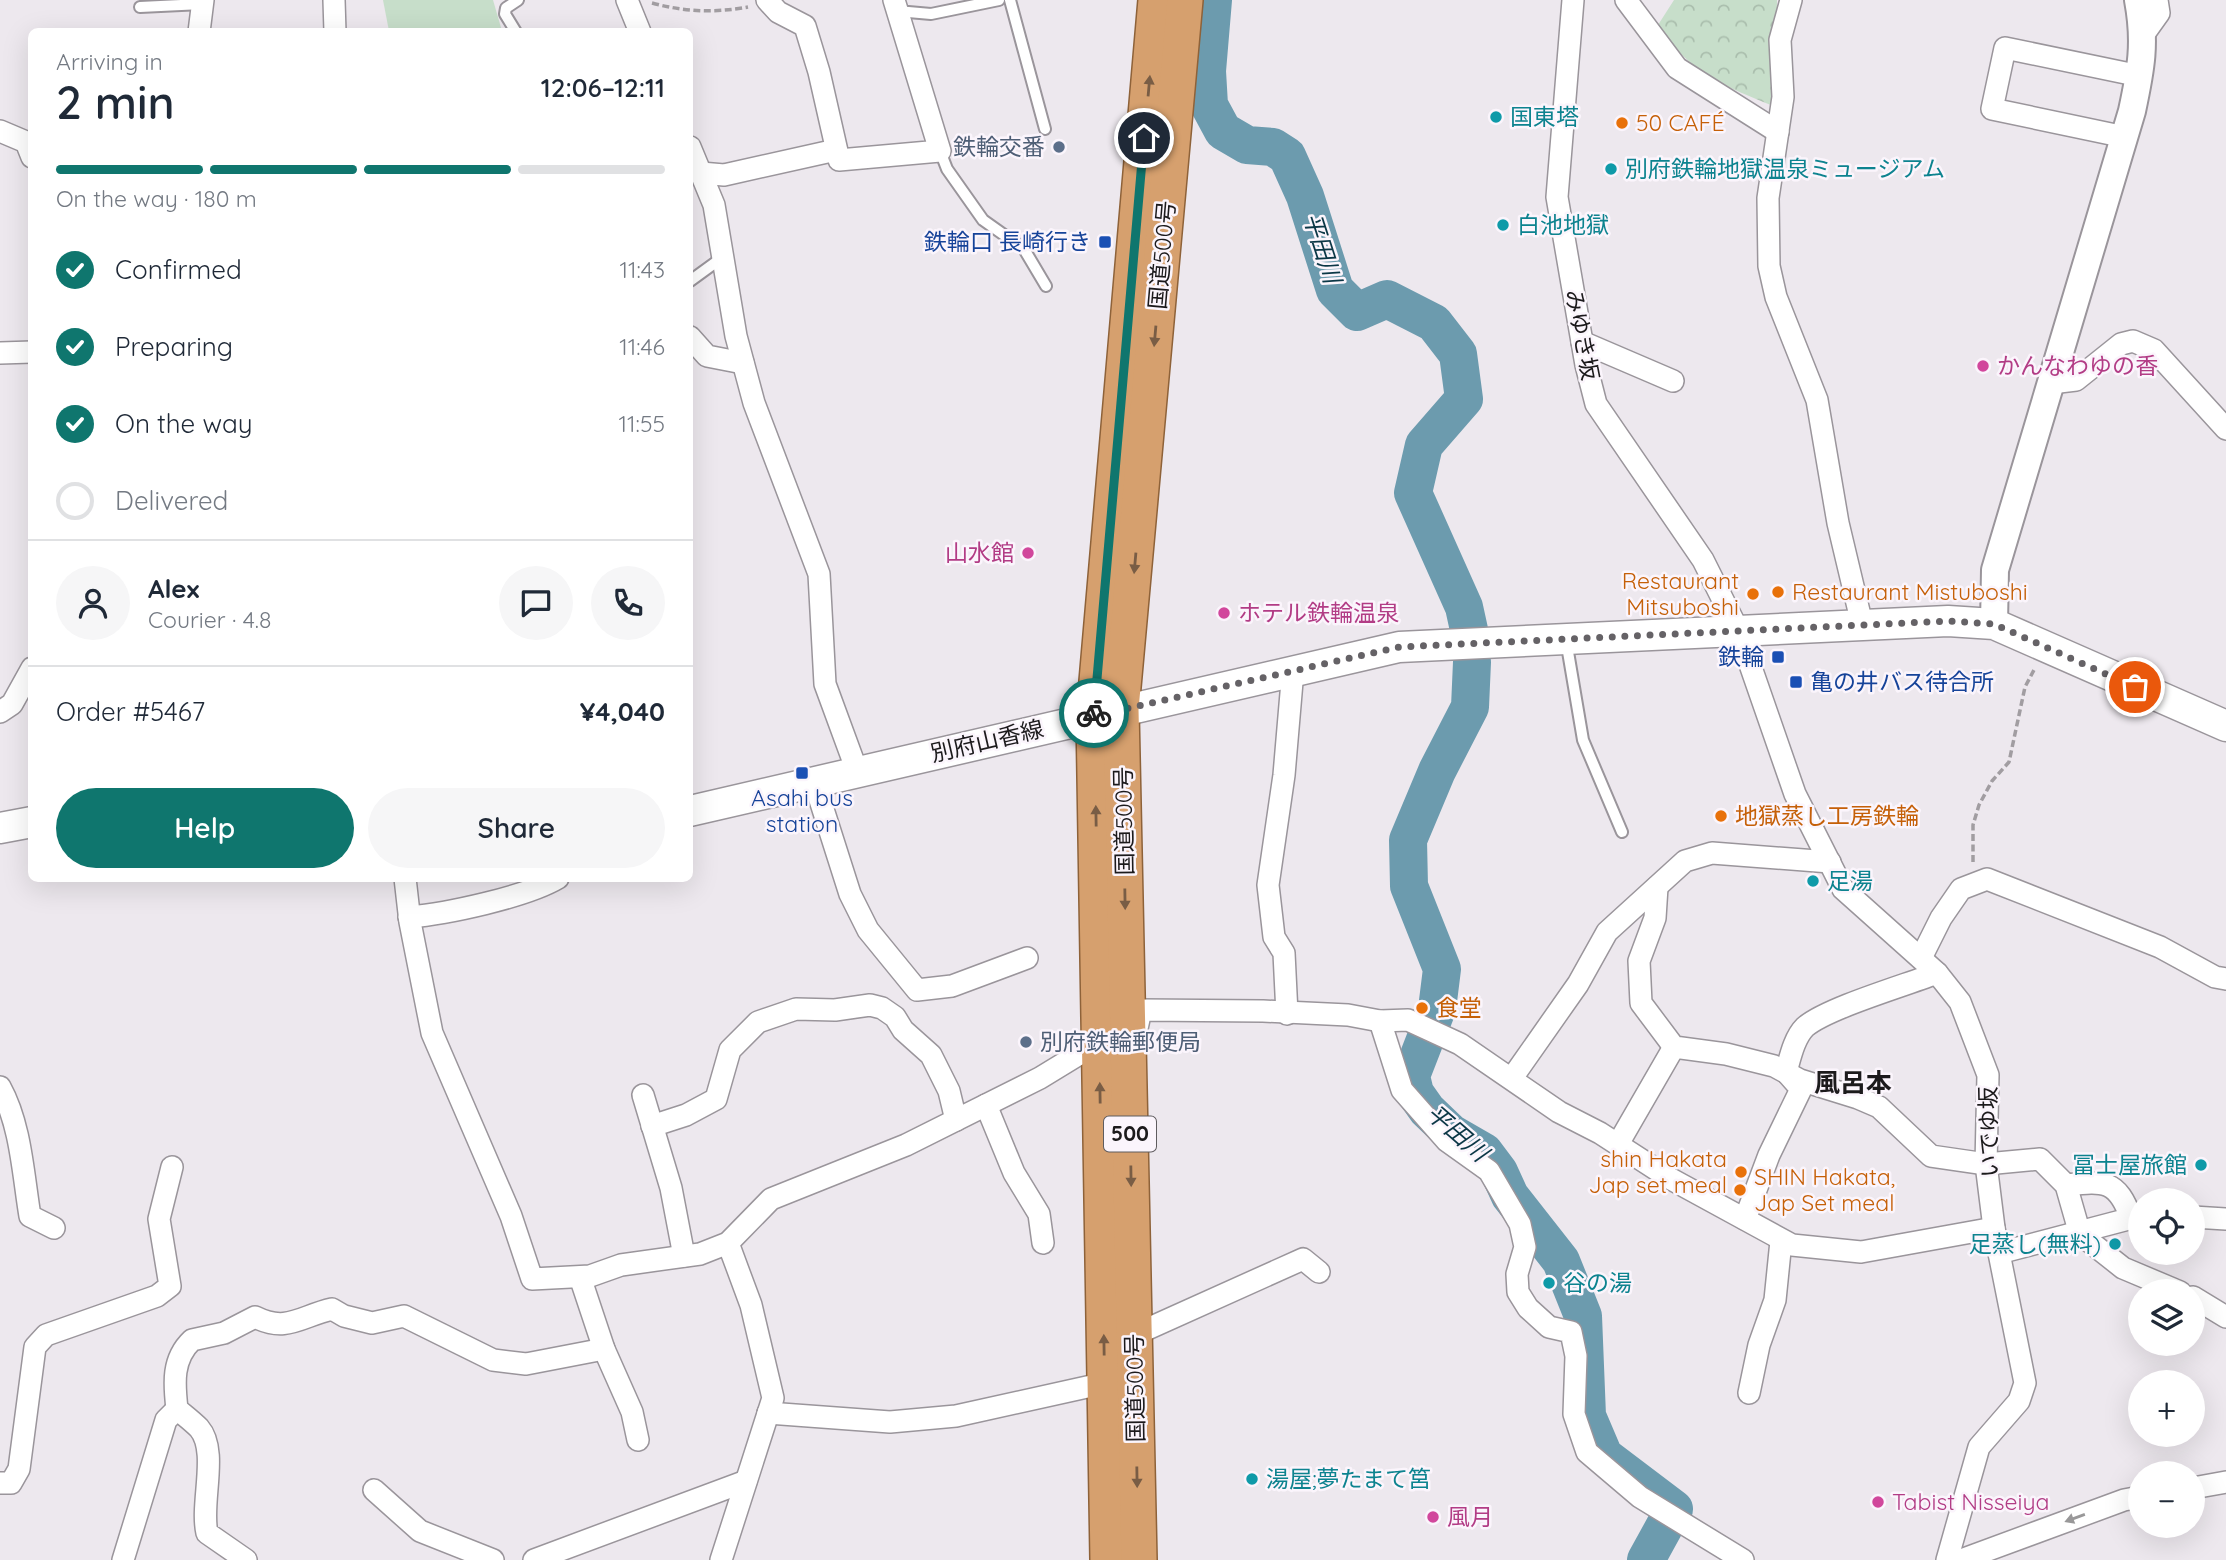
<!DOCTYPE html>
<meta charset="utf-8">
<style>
body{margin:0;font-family:Quicksand,"Noto Sans JP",sans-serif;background:#f6f6f7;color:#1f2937;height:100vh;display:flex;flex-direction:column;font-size:26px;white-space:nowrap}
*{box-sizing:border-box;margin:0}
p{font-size:23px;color:#747a83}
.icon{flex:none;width:38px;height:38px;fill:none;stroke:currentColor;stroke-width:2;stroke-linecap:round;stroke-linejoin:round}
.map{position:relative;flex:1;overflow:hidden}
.drawer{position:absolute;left:28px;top:28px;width:665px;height:854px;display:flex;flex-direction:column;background:#fff;border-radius:10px;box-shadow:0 7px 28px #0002}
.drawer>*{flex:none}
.controls{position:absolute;left:2128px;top:1188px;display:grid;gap:14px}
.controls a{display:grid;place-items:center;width:77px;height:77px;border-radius:50%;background:#fff;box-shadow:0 7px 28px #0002;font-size:35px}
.pin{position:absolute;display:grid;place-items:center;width:60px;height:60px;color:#fff;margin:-30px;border:4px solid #fff;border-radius:50%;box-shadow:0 2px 7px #0007}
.courier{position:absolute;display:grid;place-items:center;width:70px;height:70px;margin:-35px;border:5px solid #0f766e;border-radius:50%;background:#fff;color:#222;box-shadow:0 2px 9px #0007}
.overview em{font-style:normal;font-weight:600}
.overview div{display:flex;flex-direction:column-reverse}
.overview{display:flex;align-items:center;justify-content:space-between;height:119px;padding:0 28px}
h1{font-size:46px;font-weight:600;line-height:52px}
.bar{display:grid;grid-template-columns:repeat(4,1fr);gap:10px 7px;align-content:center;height:84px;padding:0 28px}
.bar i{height:9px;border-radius:5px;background:#e0e1e3}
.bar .active{background:#0f766e}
.bar p{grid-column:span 4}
.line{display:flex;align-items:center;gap:18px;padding:0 28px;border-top:2px solid #e0e1e3}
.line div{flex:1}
.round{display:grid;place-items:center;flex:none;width:74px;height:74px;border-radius:37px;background:#f6f6f7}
ol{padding:0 28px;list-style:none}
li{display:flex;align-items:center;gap:21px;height:77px}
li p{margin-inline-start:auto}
li .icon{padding:7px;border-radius:50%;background:#0f766e;color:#fff;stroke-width:4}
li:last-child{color:#747a83}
li i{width:38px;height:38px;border:4px solid #e0e1e3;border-radius:50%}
.cta{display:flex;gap:14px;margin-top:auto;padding:14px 28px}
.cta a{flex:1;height:80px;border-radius:42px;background:#0f766e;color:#fff;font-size:28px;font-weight:600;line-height:80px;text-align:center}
.cta a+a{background:#f6f6f7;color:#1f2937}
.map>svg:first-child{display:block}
</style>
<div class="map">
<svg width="2226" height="1560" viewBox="0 0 2226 1560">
<defs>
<pattern id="forest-crowns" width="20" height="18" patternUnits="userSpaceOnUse" patternTransform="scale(1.75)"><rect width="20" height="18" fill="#c7deca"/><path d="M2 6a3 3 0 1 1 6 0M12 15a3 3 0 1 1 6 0" fill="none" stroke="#aabead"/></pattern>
</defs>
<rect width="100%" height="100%" fill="#ede8ee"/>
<polygon fill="#c7deca" points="383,0 493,0 502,31 389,31"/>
<path fill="url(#forest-crowns)" d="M 1674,0 L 1777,0 L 1776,107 C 1724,86 1690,74 1658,25 Z"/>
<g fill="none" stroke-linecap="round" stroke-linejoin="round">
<g stroke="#6c9bae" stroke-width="38">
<polyline points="1213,0 1207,71 1209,105 1223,131 1247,145 1273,147 1287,156 1305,196 1335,290 1357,312 1387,299 1434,323 1458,354 1464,399 1424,445 1413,493 1464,607 1471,639"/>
<polyline points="1472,662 1470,707 1437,771 1408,840 1409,886 1442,969 1437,1009 1411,1076 1415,1093 1427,1110 1451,1133 1484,1152 1499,1172 1510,1196 1561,1261 1583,1316 1587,1416 1604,1456 1674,1509 1646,1560"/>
</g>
<g stroke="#9a959b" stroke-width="14">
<g id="service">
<polyline points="1010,0 1045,129"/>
<polyline points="140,7 202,4"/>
<polyline points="897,11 931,14 999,0"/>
<polyline points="516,32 505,14 506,8 518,0"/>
<polyline points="940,151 947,169 983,220 1024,249 1046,286"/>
<polyline points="690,281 723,257"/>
<polyline points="1566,640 1583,740 1622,832"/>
</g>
</g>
<g stroke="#9a959b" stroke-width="24">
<g id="minor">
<polyline points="334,0 335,32"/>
<polyline points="627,0 640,32"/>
<polyline points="767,0 778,12 805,26 819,72 839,160 940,151 894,0"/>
<polyline points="1573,0 1557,197 1586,365 1596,404 1703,560 1738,630 1795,794 1843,889 1937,973 1960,1002 1988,1075 1986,1164 1994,1228 2025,1383 2019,1401 1979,1447 1947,1560"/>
<polyline points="1626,0 1677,68 1778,132"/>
<polyline points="1791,0 1780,40 1783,97 1768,198 1769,266 1776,297 1817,400 1838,523 1862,624"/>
<polyline points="199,32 203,0"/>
<polyline points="2144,34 2159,13 2157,0"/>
<polyline points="0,131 26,142 32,157"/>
<polyline points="2125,137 1992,109 2005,48 2140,76"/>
<polyline points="690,147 714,205 736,336 754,403 819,574 825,684 857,771"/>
<polyline points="701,173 724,175 836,150"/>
<polyline points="690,337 707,356 743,363"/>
<polyline points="1582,342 1673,381"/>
<polyline points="0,353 32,352"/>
<polyline points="2051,383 2076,380 2121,344 2133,341 2154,350 2226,429"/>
<polyline points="0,712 12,704 32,668"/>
<polyline points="814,781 850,894 868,930 917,990 952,986 1027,958"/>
<polyline points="405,878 410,922 432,1033 511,1216 532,1279 590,1276 621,1265 700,1254 728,1243 771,1199 906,1145 1040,1078 1099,1042 1105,1042"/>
<polyline points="1657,887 1655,918 1639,961 1641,1003 1674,1047 1726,1054 1774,1066 1800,1080 1858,1098 1879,1107 1931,1156 1986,1164 2040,1159 2066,1185 2080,1234 2123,1268 2180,1292"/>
<path d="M 409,917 C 446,914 526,897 558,878"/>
<polyline points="1921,958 1941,918 1961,889 1987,879 2160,947 2215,977 2226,979"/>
<polyline points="1287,1014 1284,953 1274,937 1268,885 1284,775 1293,670"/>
<polyline points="1380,1021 1402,1090 1447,1141 1489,1171 1520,1224 1525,1247 1517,1274 1518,1292 1528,1308 1549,1327 1571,1332 1576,1356 1574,1414 1587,1452 1640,1497 1743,1560"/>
<polyline points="1136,1033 1141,1010 1263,1011 1348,1015 1380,1021 1408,1020 1460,1044 1559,1112 1600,1133 1671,1179 1792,1245 1861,1252 1994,1228"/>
<polyline points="1512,1078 1578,984 1607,932 1685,861 1712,853 1830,862"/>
<path d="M 0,1087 C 21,1125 23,1174 30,1216 L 54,1228"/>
<polyline points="643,1095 671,1188 684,1256"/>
<polyline points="986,1105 1014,1173 1039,1214 1043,1243"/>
<polyline points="652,1126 686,1115 716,1099 730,1050 758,1022 796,1009 835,1010 870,1005 882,1008 895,1017 903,1030 931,1055 949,1091 956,1120"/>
<polyline points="1618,1144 1674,1047"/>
<path d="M 2066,1185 C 2104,1181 2117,1179 2131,1218"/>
<polyline points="2193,1217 2226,1219"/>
<path d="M 1745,1219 L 1769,1155 L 1801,1089 L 1786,1072 C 1790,1058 1794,1038 1805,1027 C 1827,1008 1906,985 1937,973"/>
<polyline points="1999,1253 2140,1216"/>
<polyline points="580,1277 604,1349 632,1412 638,1440"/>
<polyline points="2193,1297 2226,1317"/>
<polyline points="1134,1335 1303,1259 1319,1272"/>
<polyline points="1749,1393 1759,1345 1775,1300 1781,1241"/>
<polyline points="768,1413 890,1422 956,1416 1105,1383"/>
<polyline points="0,1483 11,1483 19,1469 35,1347 46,1335 157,1296 170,1286 159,1219 172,1167"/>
<polyline points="2193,1488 2226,1482"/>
<polyline points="374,1490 420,1531 493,1560"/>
<polyline points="123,1560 166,1420 177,1409"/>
<path d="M 246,1560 L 207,1533 C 200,1503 219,1451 199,1428 C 192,1421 184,1415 177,1409 C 174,1383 172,1359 192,1340 L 224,1333 L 255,1317 C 287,1333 301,1316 332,1309 L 344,1316 L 372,1323 L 404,1316 L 493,1360 L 526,1364 L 604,1349"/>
<polyline points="534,1560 746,1481"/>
<polyline points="721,1560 773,1398 751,1305 728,1243"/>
<polyline points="1961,1560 2124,1500 2140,1497"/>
</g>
</g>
<g stroke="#9a959b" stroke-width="30">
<path id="tertiary" d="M 1994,624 L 1995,570 L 2132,111 C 2141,69 2146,43 2138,0"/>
</g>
<g stroke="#9a959b" stroke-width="33">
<g id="secondary">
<polyline points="690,811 1399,647 1948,621 1994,624 2226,726"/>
<polyline points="0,828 32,822"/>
</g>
</g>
<g stroke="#8e6239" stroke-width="38">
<g id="trunk">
<polyline points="1108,1560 1094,716 1156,0"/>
<polyline points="1139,1560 1121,709 1185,0"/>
</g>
</g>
<g stroke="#a19da1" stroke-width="3.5" stroke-dasharray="7 3.5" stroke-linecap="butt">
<path d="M 652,3 C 685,12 715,13 748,7"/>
<polyline points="1973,862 1973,825 1979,805 1992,781 2009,762 2025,687 2035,668"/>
</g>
<use href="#service" stroke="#fff" stroke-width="10"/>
<use href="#minor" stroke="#fff" stroke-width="21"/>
<use href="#tertiary" stroke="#fff" stroke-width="26"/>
<use href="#secondary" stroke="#fff" stroke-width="30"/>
<use href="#trunk" stroke="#d6a06e" stroke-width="35"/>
</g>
<defs><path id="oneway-solid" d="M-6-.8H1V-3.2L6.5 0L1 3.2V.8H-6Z" transform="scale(1.75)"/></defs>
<g fill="#795d45">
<use href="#oneway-solid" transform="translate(1149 86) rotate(-85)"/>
<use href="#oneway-solid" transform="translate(1155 336) rotate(95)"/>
<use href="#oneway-solid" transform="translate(1135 563) rotate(95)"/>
<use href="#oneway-solid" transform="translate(1096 816) rotate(-91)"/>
<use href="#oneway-solid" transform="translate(1125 899) rotate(89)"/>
<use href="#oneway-solid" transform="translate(1100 1093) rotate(-91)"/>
<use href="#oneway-solid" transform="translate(1131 1176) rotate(89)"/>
<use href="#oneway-solid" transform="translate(1104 1345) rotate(-91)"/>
<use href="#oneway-solid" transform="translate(1137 1477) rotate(89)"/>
</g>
<use fill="#999899" href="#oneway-solid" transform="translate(2075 1518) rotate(160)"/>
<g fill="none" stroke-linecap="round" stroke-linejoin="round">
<polyline stroke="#656266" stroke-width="7" stroke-dasharray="0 12.6" points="1094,713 1094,716 1399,647 1948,621 1994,624 2135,687"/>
<polyline stroke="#0f766e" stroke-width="9" points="1094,713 1144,138"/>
</g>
<g fill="#0f9aa8" stroke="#fbf5fc" stroke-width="2.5">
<circle cx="1496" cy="117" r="7"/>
<circle cx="1611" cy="169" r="7"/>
<circle cx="1503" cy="225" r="7"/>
<circle cx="1813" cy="881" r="7"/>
<circle cx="2201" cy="1165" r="7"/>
<circle cx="2115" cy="1244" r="7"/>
<circle cx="1549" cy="1283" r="7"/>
<circle cx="1252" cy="1479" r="7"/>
</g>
<g fill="#e8710a" stroke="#fbf5fc" stroke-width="2.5">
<circle cx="1622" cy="123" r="7"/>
<circle cx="1778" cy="592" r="7"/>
<circle cx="1753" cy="594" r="7"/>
<circle cx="1721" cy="816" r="7"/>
<circle cx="1422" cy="1008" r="7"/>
<circle cx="1741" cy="1172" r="7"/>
<circle cx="1740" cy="1190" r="7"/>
</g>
<g fill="#5c6f8a" stroke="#fbf5fc" stroke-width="2.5">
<circle cx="1059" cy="147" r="7"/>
<circle cx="1026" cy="1042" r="7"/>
</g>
<g fill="#1a4fb4" stroke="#fbf5fc" stroke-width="2.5">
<rect x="1098" y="235" width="14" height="14" rx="3.5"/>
<rect x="1771" y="650" width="14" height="14" rx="3.5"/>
<rect x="1789" y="675" width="14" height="14" rx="3.5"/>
<rect x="795" y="766" width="14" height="14" rx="3.5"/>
</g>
<g fill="#d1479c" stroke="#fbf5fc" stroke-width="2.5">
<circle cx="1983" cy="366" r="7"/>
<circle cx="1028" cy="553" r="7"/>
<circle cx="1224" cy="613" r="7"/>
<circle cx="1878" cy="1502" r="7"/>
<circle cx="1433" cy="1517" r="7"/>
</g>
<g text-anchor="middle" stroke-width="5" stroke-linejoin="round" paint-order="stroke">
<rect fill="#fbf5fc" stroke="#5f5c5f" stroke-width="2" x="1104" y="1116.5" width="52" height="35" rx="5"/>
<g font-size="21" font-weight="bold" fill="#1c1a1c">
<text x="1130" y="1141">500</text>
</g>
<g font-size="23" fill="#0d838f" stroke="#fbf5fc" text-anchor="start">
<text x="1510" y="125">国東塔</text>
<text x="1625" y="177">別府鉄輪地獄温泉ミュージアム</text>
<text x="1517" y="233">白池地獄</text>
<text x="1827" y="889">足湯</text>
<text x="2187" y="1173" text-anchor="end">冨士屋旅館</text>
<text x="2101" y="1252" text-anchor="end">足蒸し(無料)</text>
<text x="1563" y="1291">谷の湯</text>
<text x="1266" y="1487">湯屋;夢たまて筥</text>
</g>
<g font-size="23" fill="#c56008" stroke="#fbf5fc" text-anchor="start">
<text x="1636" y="131">50 CAFÉ</text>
<text x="1739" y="589" text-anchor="end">Restaurant<tspan x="1739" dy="26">Mitsuboshi</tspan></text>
<text x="1792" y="600">Restaurant Mistuboshi</text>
<text x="1735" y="824">地獄蒸し工房鉄輪</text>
<text x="1436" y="1016">食堂</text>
<text x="1727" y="1167" text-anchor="end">shin Hakata<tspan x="1727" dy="26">Jap set meal</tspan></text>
<text x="1754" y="1185">SHIN Hakata,<tspan x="1754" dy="26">Jap Set meal</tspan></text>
</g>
<g font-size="23" fill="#4e5e75" stroke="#fbf5fc" text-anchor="end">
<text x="1045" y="155">鉄輪交番</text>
<text x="1040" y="1050" text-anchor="start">別府鉄輪郵便局</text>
</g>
<g font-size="23" fill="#164399" stroke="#fbf5fc" text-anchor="end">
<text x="1091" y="250">鉄輪口 長崎行き</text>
<text x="1764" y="665">鉄輪</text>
<text x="1810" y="690" text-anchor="start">亀の井バス待合所</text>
<text x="802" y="806" text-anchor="middle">Asahi bus<tspan x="802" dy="26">station</tspan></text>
</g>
<g font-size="23" fill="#1c1a1c" stroke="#fbf5fc">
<text transform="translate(1162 255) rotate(-85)" y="8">国道500号</text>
<text transform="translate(1582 335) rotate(79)" y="8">みゆき坂</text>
<text transform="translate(987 741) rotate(-13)" y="8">別府山香線</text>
<text transform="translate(1124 821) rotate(-91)" y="8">国道500号</text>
<text transform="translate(1989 1132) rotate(-91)" y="8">いでゆ坂</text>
<text transform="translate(1135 1388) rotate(-91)" y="8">国道500号</text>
</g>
<g font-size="23" fill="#b23c85" stroke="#fbf5fc" text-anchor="start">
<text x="1997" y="374">かんなわゆの香</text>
<text x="1014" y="561" text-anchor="end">山水館</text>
<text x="1238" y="621">ホテル鉄輪温泉</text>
<text x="1892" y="1510">Tabist Nisseiya</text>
<text x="1447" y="1525">風月</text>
</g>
<g font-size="24" font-style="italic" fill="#0b3746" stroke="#fbf5fc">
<text transform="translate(1322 248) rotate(72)" y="8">平田川</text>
<text transform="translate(1457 1133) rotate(41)" y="8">平田川</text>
</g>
<g font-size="26" font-weight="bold" fill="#1c1a1c" stroke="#fbf5fc">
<text x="1853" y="1092">風呂本</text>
</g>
</g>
</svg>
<div class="controls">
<a><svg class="icon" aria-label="locate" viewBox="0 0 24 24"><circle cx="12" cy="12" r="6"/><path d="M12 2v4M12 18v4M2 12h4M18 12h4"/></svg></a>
<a><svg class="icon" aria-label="layers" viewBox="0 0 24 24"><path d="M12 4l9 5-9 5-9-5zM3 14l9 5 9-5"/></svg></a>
<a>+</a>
<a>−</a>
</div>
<div class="pin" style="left:2135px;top:687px;background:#ea580c"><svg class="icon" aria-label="bag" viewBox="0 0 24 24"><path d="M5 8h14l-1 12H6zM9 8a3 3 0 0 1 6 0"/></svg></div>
<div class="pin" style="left:1144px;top:138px;background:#1f2937"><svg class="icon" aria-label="home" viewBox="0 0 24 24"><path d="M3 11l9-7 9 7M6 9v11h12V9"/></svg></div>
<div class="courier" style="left:1094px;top:713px"><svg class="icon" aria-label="bike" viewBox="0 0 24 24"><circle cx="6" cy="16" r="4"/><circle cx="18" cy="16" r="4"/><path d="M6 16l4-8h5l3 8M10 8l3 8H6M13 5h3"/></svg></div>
<section class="drawer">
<div class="overview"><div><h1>2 min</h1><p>Arriving in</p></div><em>12:06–12:11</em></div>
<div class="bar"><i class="active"></i><i class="active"></i><i class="active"></i><i></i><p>On the way · 180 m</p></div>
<ol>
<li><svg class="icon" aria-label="check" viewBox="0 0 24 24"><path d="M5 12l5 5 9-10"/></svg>Confirmed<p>11:43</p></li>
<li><svg class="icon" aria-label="check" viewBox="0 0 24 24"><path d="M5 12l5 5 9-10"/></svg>Preparing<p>11:46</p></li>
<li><svg class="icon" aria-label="check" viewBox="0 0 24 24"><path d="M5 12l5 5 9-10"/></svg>On the way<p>11:55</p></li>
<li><i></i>Delivered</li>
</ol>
<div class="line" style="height:126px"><a class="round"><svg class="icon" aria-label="person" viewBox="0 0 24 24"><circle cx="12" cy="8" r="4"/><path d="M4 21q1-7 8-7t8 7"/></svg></a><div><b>Alex</b><p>Courier · 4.8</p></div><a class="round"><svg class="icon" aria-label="chat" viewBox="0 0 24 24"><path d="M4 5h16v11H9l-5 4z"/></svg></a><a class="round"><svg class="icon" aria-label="phone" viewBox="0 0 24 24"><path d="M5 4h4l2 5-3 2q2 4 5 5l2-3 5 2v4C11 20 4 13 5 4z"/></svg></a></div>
<div class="line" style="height:91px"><div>Order #5467</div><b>¥4,040</b></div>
<div class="cta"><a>Help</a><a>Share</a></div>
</section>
</div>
